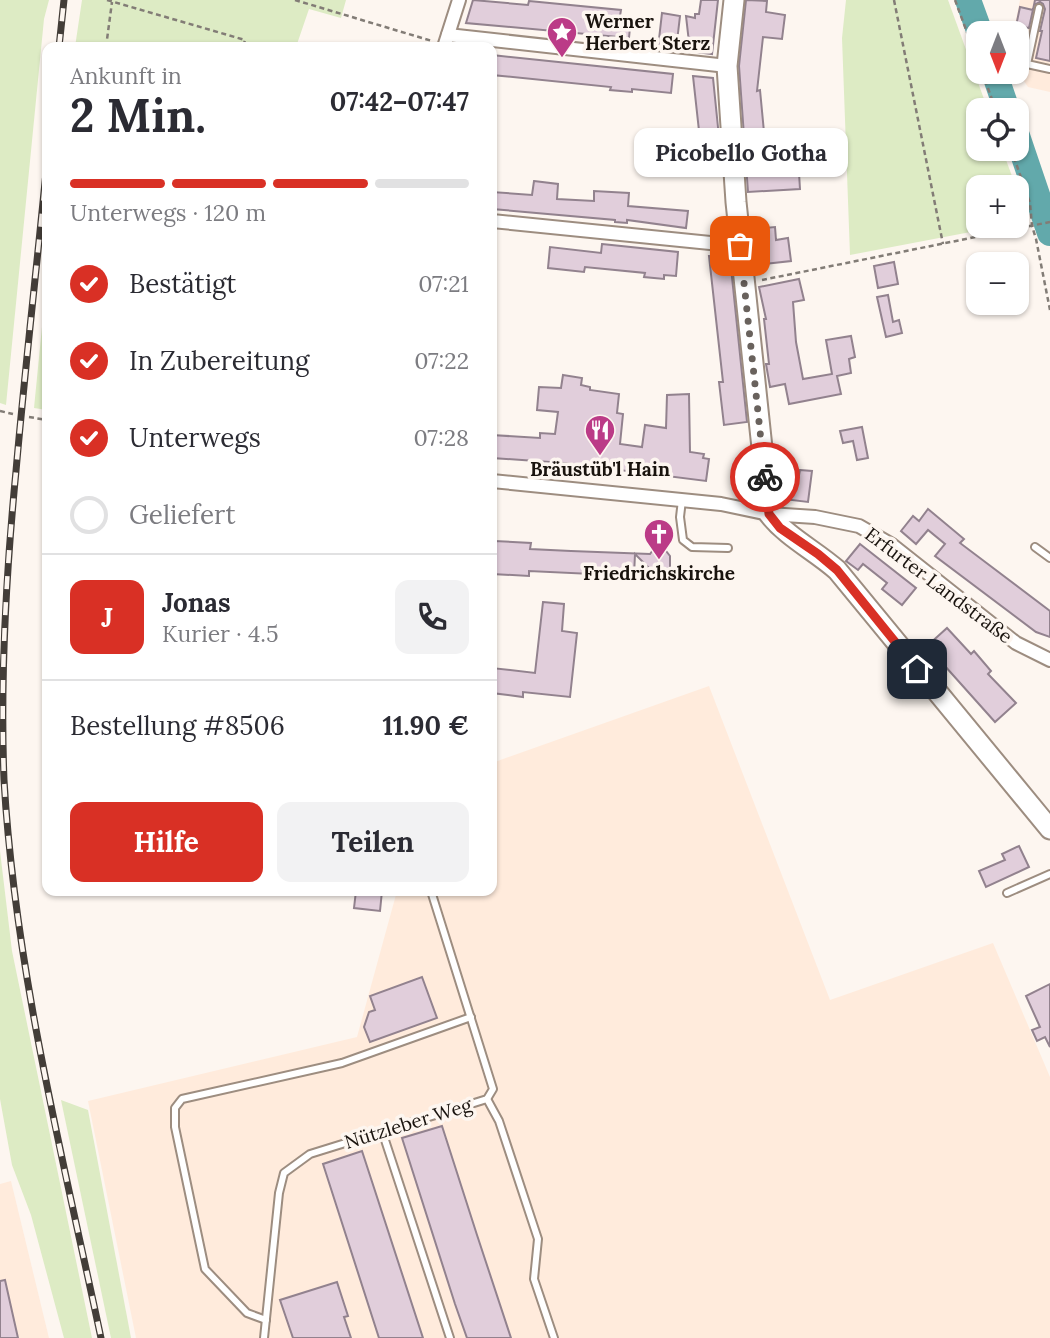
<!DOCTYPE html>
<html lang="de">
<meta charset="utf-8">
<style>
body{margin:0;font-family:Lora,serif;background:#f2f2f3;color:#2b2b33;height:100vh;display:flex;flex-direction:column;font-size:26px;white-space:nowrap}
*{box-sizing:border-box;margin:0}
p{font-size:23px;color:#7c7c81}
.icon{flex:none;width:38px;height:38px;fill:none;stroke:currentColor;stroke-width:2;stroke-linecap:round;stroke-linejoin:round}
.map{position:relative;flex:1;overflow:hidden}
.sheet{position:absolute;left:42px;top:42px;width:455px;height:854px;display:flex;flex-direction:column;background:#fff;border-radius:14px;box-shadow:0 2px 5px #0004}
.sheet>*{flex:none}
.needle{width:46px;rotate:180deg}
.controls{position:absolute;left:966px;top:21px;display:grid;gap:14px}
.controls a{display:grid;place-items:center;width:63px;height:63px;border-radius:14px;background:#fff;box-shadow:0 2px 5px #0004;font-size:35px}
.pin{position:absolute;display:grid;place-items:center;width:60px;height:60px;color:#fff;margin:-30px;border-radius:14px;box-shadow:0 4px 10px #0006}
.courier{position:absolute;display:grid;place-items:center;width:70px;height:70px;margin:-35px;border:5px solid #d93025;border-radius:50%;background:#fff;color:#222;box-shadow:0 2px 9px #0007}
.bubble{position:absolute;height:49px;border-radius:14px;background:#fff;box-shadow:0 2px 5px #0004;font-size:23px;font-weight:700;line-height:49px;text-align:center}
.head em{font-style:normal;font-weight:700}
.head div{display:flex;flex-direction:column-reverse}
.head{display:flex;align-items:center;justify-content:space-between;height:119px;padding:0 28px}
h1{font-size:46px;font-weight:700;line-height:52px}
.bar{display:grid;grid-template-columns:repeat(4,1fr);gap:10px 7px;align-content:center;height:84px;padding:0 28px}
.bar i{height:9px;border-radius:5px;background:#e1e1e2}
.bar .current{background:#d93025}
.bar p{grid-column:span 4}
.line{display:flex;align-items:center;gap:18px;padding:0 28px;border-top:2px solid #e1e1e2}
.line div{flex:1}
.round{display:grid;place-items:center;flex:none;width:74px;height:74px;border-radius:14px;background:#f2f2f3}
ol{padding:0 28px;list-style:none}
li{display:flex;align-items:center;gap:21px;height:77px}
li p{margin-inline-start:auto}
li .icon{padding:7px;border-radius:50%;background:#d93025;color:#fff;stroke-width:4}
li:last-child{color:#7c7c81}
li i{width:38px;height:38px;border:4px solid #e1e1e2;border-radius:50%}
.primary-button{display:flex;gap:14px;margin-top:auto;padding:14px 28px}
.primary-button a{flex:1;height:80px;border-radius:14px;background:#d93025;color:#fff;font-size:28px;font-weight:700;line-height:80px;text-align:center}
.primary-button a+a{background:#f2f2f3;color:#2b2b33}
.map>svg:first-child{display:block}
</style>
<div class="map">
<svg width="1050" height="1338" viewBox="0 0 1050 1338">
<rect width="100%" height="100%" fill="#fdf6f0"/>
<g fill="#ffebdc">
<polygon points="1020,0 1050,0 1050,92 1028,87 1017,71 1017,33 1013,33"/>
<polygon points="709,686 830,1000 993,943 1050,1077 1050,1338 136,1338 88,1101 357,1037 397,891 492,891 492,763"/>
<polygon points="11,1181 49,1338 0,1338 0,1184"/>
</g>
<g fill="#ddebc4">
<polygon points="0,0 49,0 44,19 6,405 0,403"/>
<polygon points="82,0 346,0 341,18 309,9 296,47 75,47"/>
<polygon points="846,0 948,0 988,110 978,110 978,149 1002,149 1016,187 978,187 978,226 1002,226 850,255 842,38"/>
<polygon points="47,276 47,410 34,408"/>
<polygon points="0,851 12,951 92,1338 64,1338 31,1215 12,1165 0,1099"/>
<polygon points="61,1100 88,1110 131,1338 111,1338"/>
</g>
<g fill="none" stroke-linecap="round" stroke-linejoin="round">
<g stroke="#62a9ab" stroke-width="26">
<polyline points="968,0 980,33"/>
<polyline points="994,72 1007,110"/>
<polyline points="1017,136 1050,233"/>
</g>
</g>
<g fill="#e1cedb" stroke="#92828e" stroke-width="2">
<polygon points="473,0 528,5 529,1 621,10 620,16 631,17 629,38 466,23"/>
<polygon points="701,0 718,0 712,54 690,51 686,16 695,18 695,14 699,14"/>
<polygon points="746,0 767,1 766,12 785,15 782,39 763,37 757,91 760,90 768,174 799,173 800,189 748,192 739,66"/>
<polygon points="1035,0 1050,0 1050,61 1036,58 1042,31 1040,31 1045,9 1043,4 1040,2 1034,5 1029,28 1016,26 1020,7 1033,10"/>
<polygon points="662,13 680,16 676,50 658,48"/>
<polygon points="492,55 673,74 671,93 632,89 632,92 610,90 611,87 492,75"/>
<polygon points="693,76 713,78 720,147 701,149"/>
<polygon points="534,181 558,184 557,199 594,201 594,191 629,193 628,206 688,211 686,228 627,220 627,223 615,222 615,220 492,209 492,192 532,195"/>
<polygon points="775,227 776,240 788,238 791,261 756,265 752,229"/>
<polygon points="602,244 678,252 676,276 664,275 664,279 644,277 645,273 585,267 584,272 548,268 550,247 601,253"/>
<polygon points="709,256 730,258 747,422 724,425 719,382 723,382"/>
<polygon points="894,262 898,284 878,288 874,266"/>
<polygon points="799,279 804,300 793,302 796,342 803,379 832,374 826,340 851,336 855,357 849,359 851,373 837,376 841,394 789,404 785,384 770,387 766,364 769,364 764,319 766,319 759,287"/>
<polygon points="888,295 893,322 899,320 902,333 886,337 877,297"/>
<polygon points="563,375 582,378 581,385 590,387 590,390 619,394 617,413 623,414 620,444 642,447 645,425 666,428 667,395 689,394 690,452 704,454 703,458 709,459 706,481 564,463 492,458 492,435 540,438 540,433 555,434 558,412 537,410 539,387 561,388"/>
<polygon points="862,427 868,458 857,460 853,441 843,443 840,431"/>
<polygon points="800,470 812,471 808,502 783,499 786,473 799,475"/>
<polygon points="928,509 964,539 960,543 1050,611 1050,637 1036,632 935,556 945,544 928,530 916,544 901,531 913,516 919,521"/>
<polygon points="494,541 531,543 530,549 571,551 650,554 653,550 666,551 670,556 670,568 665,572 653,572 635,554 634,576 529,571 529,576 492,574"/>
<polygon points="860,544 916,588 902,605 882,589 887,583 863,564 858,570 846,561"/>
<polygon points="543,602 564,604 562,631 577,633 570,697 523,692 523,697 492,693 492,668 535,673"/>
<polygon points="947,628 971,654 974,651 991,671 988,674 1016,703 995,722 927,646"/>
<polygon points="1019,846 1029,867 986,887 979,871 1005,860 1002,854"/>
<polygon points="356,891 382,891 380,911 354,908"/>
<polygon points="422,977 437,1018 370,1042 364,1027 369,1012 375,1010 370,996"/>
<polygon points="1050,984 1050,1047 1045,1037 1037,1041 1032,1030 1040,1027 1026,996"/>
<polygon points="442,1126 477,1235 511,1338 467,1338 455,1304 402,1138"/>
<polygon points="362,1151 423,1338 379,1338 323,1164"/>
<polygon points="5,1280 18,1338 0,1338 0,1281"/>
<polygon points="337,1282 348,1316 344,1317 351,1338 293,1338 280,1300"/>
</g>
<g fill="none" stroke-linecap="round" stroke-linejoin="round">
<g stroke="#9d8d80" stroke-width="10">
<g id="service">
<polyline points="1039,8 1027,64 1050,69"/>
<polyline points="682,500 680,517 683,540 692,547 728,548"/>
<polyline points="1035,547 1050,558"/>
<polyline points="1007,893 1050,874"/>
<polyline points="487,1099 499,1121 538,1239 534,1279 554,1338"/>
<polyline points="382,1131 450,1338"/>
<polyline points="266,1320 247,1313 205,1269 175,1127 175,1108 182,1099 342,1063 471,1017"/>
<polyline points="264,1338 279,1193 284,1173 310,1154 487,1099 493,1089 431,891"/>
</g>
</g>
<g stroke="#9d8d80" stroke-width="16">
<g id="minor">
<polyline points="448,35 727,66"/>
<polyline points="444,47 459,0"/>
<polyline points="492,221 740,246"/>
<polyline points="492,481 721,504 769,514 815,517 859,526 892,545 1016,643 1050,660"/>
</g>
</g>
<g stroke="#9d8d80" stroke-width="23">
<path id="primary" d="M 734,0 L 727,66 L 736,202 L 769,514 C 787,537 814,550 837,570 L 1050,829"/>
</g>
<g stroke="#827c76" stroke-width="2.5" stroke-dasharray="5 3.5" stroke-linecap="butt">
<polyline points="107,0 245,40 243,47"/>
<polyline points="295,0 432,41"/>
<polyline points="894,0 943,244"/>
<polyline points="955,0 978,62"/>
<polyline points="106,47 112,2"/>
<polyline points="982,72 996,110"/>
<polyline points="1011,149 1030,203 1032,226 1036,239 1050,310"/>
<polyline points="762,280 1050,222"/>
<polyline points="0,411 13,414"/>
<polyline points="29,417 47,420"/>
</g>
<use href="#service" stroke="#fff" stroke-width="6"/>
<use href="#minor" stroke="#fff" stroke-width="12"/>
<use href="#primary" stroke="#fff" stroke-width="19"/>
<g stroke="#433d38" stroke-width="7">
<g id="rail">
<polyline points="59,47 64,0"/>
<path d="M 47,162 C 37,265 25,368 16,471 C 6,574 0,677 4,780 C 15,969 62,1154 101,1338"/>
</g>
</g>
<use href="#rail" stroke="#fdf6f0" stroke-width="4.5" stroke-dasharray="13" stroke-linecap="butt"/>
</g>
<g fill="none" stroke-linecap="round" stroke-linejoin="round">
<polyline stroke="#69625d" stroke-width="7" stroke-dasharray="0 12.6" points="740,246 765,477"/>
<polyline stroke="#d93025" stroke-width="9" points="765,477 769,514 780,528 818,554 837,570 917,669"/>
</g>
<defs>
<g id="sight-pin" transform="scale(1.575)"><path d="M0 17L-7.5 6A9.5 9.5 0 1 1 7.5 6Z" fill="#bb3b87" stroke="#fdf6f0"/><path d="M0-6L1.8-2.2L6-1.7L2.9 1.2L3.7 5.4L0 3.3L-3.7 5.4L-2.9 1.2L-6-1.7L-1.8-2.2Z" fill="#fff"/></g>
<g id="restaurant-pin" transform="scale(1.575)"><path d="M0 17L-7.5 6A9.5 9.5 0 1 1 7.5 6Z" fill="#bb3b87" stroke="#fdf6f0"/><path d="M-5-6h1v4h1v-4h1v4h1v-4h1v5L-1.5 .5V6h-2V.5L-5-1ZM5-6V6H3V1.5H1.5Q1.5-4 5-6Z" fill="#fff"/></g>
<g id="church-pin" transform="scale(1.575)"><path d="M0 17L-7.5 6A9.5 9.5 0 1 1 7.5 6Z" fill="#bb3b87" stroke="#fdf6f0"/><path d="M-1.2-6h2.4v3.5h3.3v2.4h-3.3V6h-2.4V-.1h-3.3v-2.4h3.3Z" fill="#fff"/></g>
</defs>
<g fill-rule="evenodd">
<use href="#sight-pin" x="562" y="32"/>
<use href="#restaurant-pin" x="600" y="430"/>
<use href="#church-pin" x="659" y="534"/>
</g>
<g text-anchor="middle" stroke-width="7" stroke-linejoin="round" paint-order="stroke">
<g font-size="19" font-weight="bold" fill="#19130e" stroke="#fdf6f0">
<text x="585" y="28" text-anchor="start">Werner<tspan x="585" dy="22">Herbert Sterz</tspan></text>
<text x="600" y="476">Bräustüb'l Hain</text>
<text x="659" y="580">Friedrichskirche</text>
</g>
<g font-size="19" fill="#19130e" stroke="#fdf6f0">
<text transform="translate(939 585) rotate(37)" y="7">Erfurter Landstraße</text>
<text transform="translate(408 1123) rotate(-17)" y="7">Nützleber Weg</text>
</g>
</g>
</svg>
<div class="controls">
<a><svg class="needle" viewBox="-14 -14 28 28"><path d="M0-13l5 13h-10z" fill="#e53935"/><path d="M0 13l5-13h-10z" fill="#7c7c81"/></svg></a>
<a><svg class="icon" aria-label="locate" viewBox="0 0 24 24"><circle cx="12" cy="12" r="6"/><path d="M12 2v4M12 18v4M2 12h4M18 12h4"/></svg></a>
<a>+</a>
<a>−</a>
</div>
<div class="pin" style="left:740px;top:246px;background:#ea580c"><svg class="icon" aria-label="bag" viewBox="0 0 24 24"><path d="M5 8h14l-1 12H6zM9 8a3 3 0 0 1 6 0"/></svg></div>
<div class="pin" style="left:917px;top:669px;background:#1f2937"><svg class="icon" aria-label="home" viewBox="0 0 24 24"><path d="M3 11l9-7 9 7M6 9v11h12V9"/></svg></div>
<div class="courier" style="left:765px;top:477px"><svg class="icon" aria-label="bike" viewBox="0 0 24 24"><circle cx="6" cy="16" r="4"/><circle cx="18" cy="16" r="4"/><path d="M6 16l4-8h5l3 8M10 8l3 8H6M13 5h3"/></svg></div>
<div class="bubble" style="left:634px;top:128px;width:214px">Picobello Gotha</div>
<section class="sheet">
<div class="head"><div><h1>2 Min.</h1><p>Ankunft in</p></div><em>07:42–07:47</em></div>
<div class="bar"><i class="current"></i><i class="current"></i><i class="current"></i><i></i><p>Unterwegs · 120 m</p></div>
<ol>
<li><svg class="icon" aria-label="check" viewBox="0 0 24 24"><path d="M5 12l5 5 9-10"/></svg>Bestätigt<p>07:21</p></li>
<li><svg class="icon" aria-label="check" viewBox="0 0 24 24"><path d="M5 12l5 5 9-10"/></svg>In Zubereitung<p>07:22</p></li>
<li><svg class="icon" aria-label="check" viewBox="0 0 24 24"><path d="M5 12l5 5 9-10"/></svg>Unterwegs<p>07:28</p></li>
<li><i></i>Geliefert</li>
</ol>
<div class="line" style="height:126px"><b class="round" style="background:#d93025;color:#fff">J</b><div><b>Jonas</b><p>Kurier · 4.5</p></div><a class="round"><svg class="icon" aria-label="phone" viewBox="0 0 24 24"><path d="M5 4h4l2 5-3 2q2 4 5 5l2-3 5 2v4C11 20 4 13 5 4z"/></svg></a></div>
<div class="line" style="height:91px"><div>Bestellung #8506</div><b>11.90 €</b></div>
<div class="primary-button"><a>Hilfe</a><a>Teilen</a></div>
</section>
</div>
